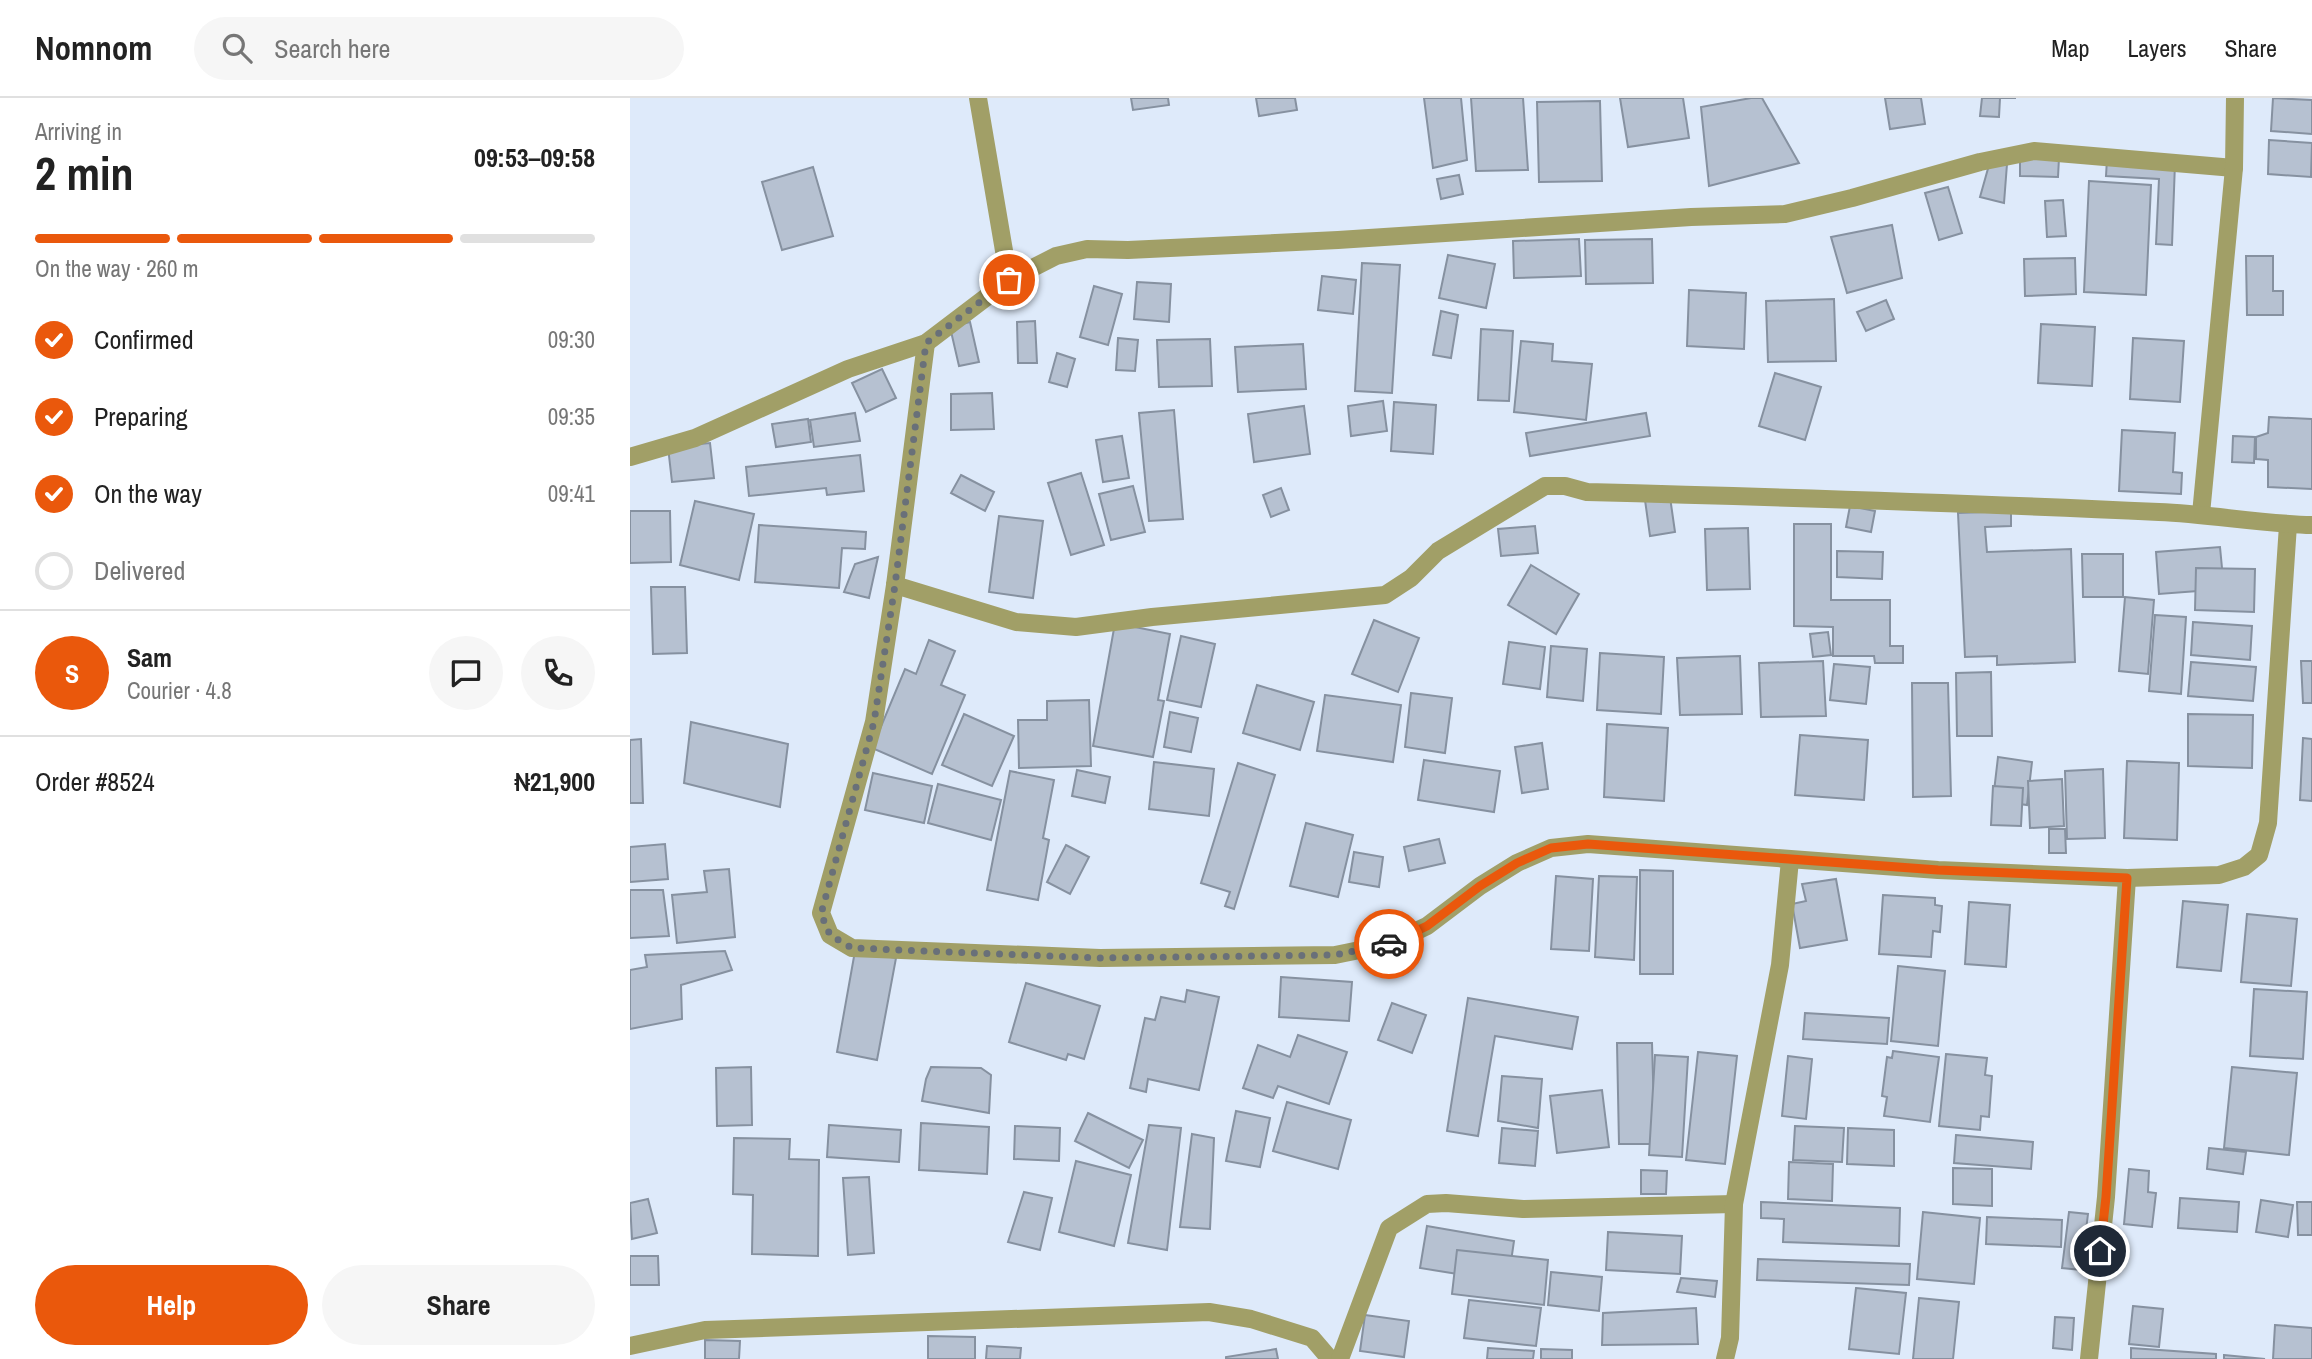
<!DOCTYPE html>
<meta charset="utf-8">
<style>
body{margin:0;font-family:"Archivo Narrow",sans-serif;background:#f6f6f6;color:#222;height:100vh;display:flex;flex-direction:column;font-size:26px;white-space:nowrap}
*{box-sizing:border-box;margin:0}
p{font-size:23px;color:#767676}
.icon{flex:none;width:38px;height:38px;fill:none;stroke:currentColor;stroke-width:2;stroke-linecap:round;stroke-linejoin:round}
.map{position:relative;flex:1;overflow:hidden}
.panel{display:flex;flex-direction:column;background:#fff;width:630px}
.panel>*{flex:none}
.pin{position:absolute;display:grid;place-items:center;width:60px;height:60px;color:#fff;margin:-30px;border:4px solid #fff;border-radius:50%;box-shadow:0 2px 7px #0007}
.courier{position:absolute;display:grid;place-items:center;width:70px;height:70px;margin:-35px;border:5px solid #ea580c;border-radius:50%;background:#fff;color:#222;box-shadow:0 2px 9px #0007}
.head em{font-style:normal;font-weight:800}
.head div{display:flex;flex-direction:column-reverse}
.head{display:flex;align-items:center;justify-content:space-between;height:119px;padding:0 35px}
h1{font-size:46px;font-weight:800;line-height:52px}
.bar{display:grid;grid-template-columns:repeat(4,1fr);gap:10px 7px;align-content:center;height:84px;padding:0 35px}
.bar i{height:9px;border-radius:5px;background:#e0e0e0}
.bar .current{background:#ea580c}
.bar p{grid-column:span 4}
.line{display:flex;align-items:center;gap:18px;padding:0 35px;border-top:2px solid #e0e0e0}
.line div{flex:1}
.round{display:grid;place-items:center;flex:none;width:74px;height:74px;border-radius:37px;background:#f6f6f6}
ol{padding:0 35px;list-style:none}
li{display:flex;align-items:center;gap:21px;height:77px}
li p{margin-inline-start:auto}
li .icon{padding:7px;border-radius:50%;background:#ea580c;color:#fff;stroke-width:4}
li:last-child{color:#767676}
li i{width:38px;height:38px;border:4px solid #e0e0e0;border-radius:50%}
.cta{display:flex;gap:14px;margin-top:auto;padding:14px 35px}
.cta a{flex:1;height:80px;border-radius:42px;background:#ea580c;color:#fff;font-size:28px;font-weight:800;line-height:80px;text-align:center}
.cta a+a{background:#f6f6f6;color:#222}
header{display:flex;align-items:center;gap:42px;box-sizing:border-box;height:98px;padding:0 35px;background:#fff;border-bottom:2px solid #e0e0e0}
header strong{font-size:33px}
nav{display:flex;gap:38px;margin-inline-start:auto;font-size:24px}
.search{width:490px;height:63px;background:#f6f6f6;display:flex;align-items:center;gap:18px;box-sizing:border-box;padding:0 24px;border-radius:38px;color:#767676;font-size:26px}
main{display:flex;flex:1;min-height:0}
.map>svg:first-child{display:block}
</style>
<header>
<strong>Nomnom</strong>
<div class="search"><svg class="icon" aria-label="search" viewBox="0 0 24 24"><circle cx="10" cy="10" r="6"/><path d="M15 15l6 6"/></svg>Search here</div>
<nav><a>Map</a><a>Layers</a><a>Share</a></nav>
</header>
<main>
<section class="panel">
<div class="head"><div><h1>2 min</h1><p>Arriving in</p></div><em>09:53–09:58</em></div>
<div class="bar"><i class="current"></i><i class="current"></i><i class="current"></i><i></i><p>On the way · 260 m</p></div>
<ol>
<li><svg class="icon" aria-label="check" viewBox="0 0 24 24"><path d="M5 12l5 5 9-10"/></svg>Confirmed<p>09:30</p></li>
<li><svg class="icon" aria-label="check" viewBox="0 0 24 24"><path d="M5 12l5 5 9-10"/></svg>Preparing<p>09:35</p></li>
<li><svg class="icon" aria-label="check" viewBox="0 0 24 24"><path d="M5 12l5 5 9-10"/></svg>On the way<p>09:41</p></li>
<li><i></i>Delivered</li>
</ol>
<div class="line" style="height:126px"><b class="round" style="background:#ea580c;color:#fff">S</b><div><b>Sam</b><p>Courier · 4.8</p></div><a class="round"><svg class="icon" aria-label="chat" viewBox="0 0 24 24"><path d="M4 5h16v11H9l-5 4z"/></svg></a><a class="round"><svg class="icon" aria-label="phone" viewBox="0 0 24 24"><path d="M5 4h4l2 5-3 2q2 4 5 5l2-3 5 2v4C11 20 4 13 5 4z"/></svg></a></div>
<div class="line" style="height:91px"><div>Order #8524</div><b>₦21,900</b></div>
<div class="cta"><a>Help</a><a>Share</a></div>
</section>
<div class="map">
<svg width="1682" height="1261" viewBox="0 0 1682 1261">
<rect width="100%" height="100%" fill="#deeafa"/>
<g fill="#b6c1d1" stroke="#8691a0" stroke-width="2">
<polygon points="501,0 538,0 539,7 503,12"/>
<polygon points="626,0 665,0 667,12 629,18"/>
<polygon points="794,0 831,0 837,62 803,70"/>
<polygon points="841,0 893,0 898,72 846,73"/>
<polygon points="990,0 1053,0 1059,40 998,49"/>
<polygon points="1121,0 1132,0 1169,65 1079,88 1071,9"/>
<polygon points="1255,0 1291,0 1295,26 1260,31"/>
<polygon points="1352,0 1386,0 1370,0 1369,19 1350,18"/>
<polygon points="1643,0 1682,2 1682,36 1641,33"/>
<polygon points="970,3 972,83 909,84 907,4"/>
<polygon points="1639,42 1682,45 1681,79 1638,76"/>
<polygon points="1390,59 1429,60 1428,79 1390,78"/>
<polygon points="1477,61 1545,65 1542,147 1526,146 1529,81 1476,78"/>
<polygon points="1377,66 1374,105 1350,99 1359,67"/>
<polygon points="183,69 203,138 152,152 132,84"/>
<polygon points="829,77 833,96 811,101 807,81"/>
<polygon points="1459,83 1521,87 1516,197 1454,194"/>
<polygon points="1318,89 1332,135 1309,142 1295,95"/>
<polygon points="1433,102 1436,138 1417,139 1415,103"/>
<polygon points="1262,127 1272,180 1217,195 1201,139"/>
<polygon points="949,141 951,178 884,180 883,143"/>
<polygon points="1022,141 1023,185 956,186 955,142"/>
<polygon points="818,157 865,166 856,210 809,200"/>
<polygon points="1616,158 1643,158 1643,193 1653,193 1653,217 1617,217"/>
<polygon points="1445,160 1446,196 1395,198 1394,161"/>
<polygon points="732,165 770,167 762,295 725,293"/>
<polygon points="692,178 726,182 723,216 688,212"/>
<polygon points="507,184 541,186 539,224 504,221"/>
<polygon points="464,188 492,196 478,247 450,239"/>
<polygon points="1059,192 1116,195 1114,251 1057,248"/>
<polygon points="1204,201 1206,263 1138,264 1136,203"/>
<polygon points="1256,202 1264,221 1236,233 1227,214"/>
<polygon points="811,213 828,217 821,260 803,257"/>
<polygon points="405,223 407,265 388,265 387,224"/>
<polygon points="340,224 349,264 329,268 320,229"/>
<polygon points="1411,226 1465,229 1462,288 1408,285"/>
<polygon points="851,231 883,233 879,303 848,302"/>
<polygon points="488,240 508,242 505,273 486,272"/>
<polygon points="1503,240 1554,243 1550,304 1500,301"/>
<polygon points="580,241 582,288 529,289 527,242"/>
<polygon points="891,243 923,246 922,263 962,266 956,322 884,314"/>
<polygon points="673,246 676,291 608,294 605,249"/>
<polygon points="427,255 445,261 437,289 419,284"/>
<polygon points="252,271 266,300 236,314 222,285"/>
<polygon points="1145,275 1191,289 1175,342 1129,328"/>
<polygon points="362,295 364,331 321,332 321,296"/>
<polygon points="753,303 757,333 721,338 718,308"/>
<polygon points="764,304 806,307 803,356 761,353"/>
<polygon points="674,308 680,356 624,364 618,316"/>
<polygon points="544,312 553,421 519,423 509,315"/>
<polygon points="225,315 230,343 184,349 180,322"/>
<polygon points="1016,315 1020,338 900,358 896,335"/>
<polygon points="1639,319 1682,321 1682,391 1638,389 1638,362 1626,361 1626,339 1638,335"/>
<polygon points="178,321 181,344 146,349 142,326"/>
<polygon points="1492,332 1545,335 1543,374 1552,375 1551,396 1489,393"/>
<polygon points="492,338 499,380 473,384 466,342"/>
<polygon points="1603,338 1625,339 1624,365 1602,364"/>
<polygon points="80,345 84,380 42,384 38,349"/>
<polygon points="230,357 234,393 197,397 196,390 119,398 116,369"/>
<polygon points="451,375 474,447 441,457 418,385"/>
<polygon points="331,377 364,394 355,413 321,395"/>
<polygon points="503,388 515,434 481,442 469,396"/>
<polygon points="651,390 659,412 641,419 633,397"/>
<polygon points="1040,399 1045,434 1020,438 1015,402"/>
<polygon points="65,403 124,416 109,482 50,467"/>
<polygon points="1220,408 1245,413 1241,434 1216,429"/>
<polygon points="0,413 40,413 41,464 0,465"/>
<polygon points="1381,413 1381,428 1355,429 1357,454 1441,451 1445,564 1367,567 1367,558 1335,559 1328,415"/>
<polygon points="369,418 413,423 403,500 359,494"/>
<polygon points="1164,426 1201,426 1201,502 1260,502 1260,548 1273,548 1273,565 1245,565 1244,558 1203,558 1203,529 1164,528"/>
<polygon points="129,427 236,434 235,451 212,450 209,490 125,484"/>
<polygon points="905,428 908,455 871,458 868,431"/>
<polygon points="1118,430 1120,491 1077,492 1075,431"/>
<polygon points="1590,449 1594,491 1529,496 1526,454"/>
<polygon points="1207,453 1253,454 1252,481 1207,479"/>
<polygon points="1452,456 1493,456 1493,499 1453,499"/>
<polygon points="248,459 239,500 214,494 225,466"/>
<polygon points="901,467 949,496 926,536 878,507"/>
<polygon points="1566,470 1625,471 1624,514 1565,512"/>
<polygon points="21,489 55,489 57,555 23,556"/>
<polygon points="1495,499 1524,502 1518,576 1489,573"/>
<polygon points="1525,517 1556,519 1551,596 1519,593"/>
<polygon points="744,522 789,540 768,594 722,576"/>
<polygon points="1563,524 1622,528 1620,562 1561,557"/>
<polygon points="485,525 540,536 528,602 534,603 523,659 463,648"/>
<polygon points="1198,534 1201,557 1183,559 1180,536"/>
<polygon points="551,538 585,546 571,609 537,602"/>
<polygon points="299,542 325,553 311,587 335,597 302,676 242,650 275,571 286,576"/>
<polygon points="879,544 915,549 910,591 873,586"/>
<polygon points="921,548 957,551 953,603 917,599"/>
<polygon points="970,555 1034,559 1031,616 967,612"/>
<polygon points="1110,558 1112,616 1050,617 1047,560"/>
<polygon points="1193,563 1196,618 1131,619 1129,565"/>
<polygon points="1671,563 1682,563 1682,605 1673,605"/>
<polygon points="1561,564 1626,569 1623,603 1558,598"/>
<polygon points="1204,566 1240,569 1236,606 1200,602"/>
<polygon points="1361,574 1362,638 1327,638 1326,575"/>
<polygon points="1282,585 1318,585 1321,698 1283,699"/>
<polygon points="627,587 684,604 670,652 613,635"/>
<polygon points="781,595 822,600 815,655 775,649"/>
<polygon points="695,597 771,607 763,664 687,653"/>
<polygon points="459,602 461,668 389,670 388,622 417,622 417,603"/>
<polygon points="540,614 568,620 561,654 534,649"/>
<polygon points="334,616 384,638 362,688 312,667"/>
<polygon points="1558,616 1623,617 1622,670 1558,668"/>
<polygon points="61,624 158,646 150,709 54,685"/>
<polygon points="977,626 1038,630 1034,703 974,699"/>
<polygon points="1170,637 1238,642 1234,702 1165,697"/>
<polygon points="1673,640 1682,641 1682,703 1670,702"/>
<polygon points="11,641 13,705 0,705 0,642"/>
<polygon points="912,645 918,691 892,695 885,649"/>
<polygon points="1368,659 1402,664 1397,707 1363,702"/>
<polygon points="794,662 870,673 864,714 788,702"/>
<polygon points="1497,663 1549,665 1547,742 1494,740"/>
<polygon points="524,664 584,671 579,718 519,711"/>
<polygon points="608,665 645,677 604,811 595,808 600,794 571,785"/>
<polygon points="1473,671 1475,740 1437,741 1435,673"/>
<polygon points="447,672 480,679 475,705 442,698"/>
<polygon points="380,673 424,682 413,740 419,742 408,802 357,792"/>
<polygon points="243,675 302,688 294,725 235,712"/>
<polygon points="1432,681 1434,728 1400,730 1398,683"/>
<polygon points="308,686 371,702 361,742 298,725"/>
<polygon points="1363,688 1393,690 1391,728 1361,727"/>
<polygon points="676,725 723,737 708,799 660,788"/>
<polygon points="1419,731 1435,731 1436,755 1419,755"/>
<polygon points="809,741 815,765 779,773 774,749"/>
<polygon points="35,746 38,781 0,784 0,749"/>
<polygon points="436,747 459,759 440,796 417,784"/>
<polygon points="724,754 753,759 749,789 719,784"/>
<polygon points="99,771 105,839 47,845 42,797 77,794 74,773"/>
<polygon points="1010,772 1043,773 1043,876 1010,876"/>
<polygon points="926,778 963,781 959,853 921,851"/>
<polygon points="969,778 1007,779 1004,862 965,859"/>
<polygon points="1206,781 1217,842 1170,850 1162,806 1176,803 1172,786"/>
<polygon points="0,792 33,792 39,838 0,840"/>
<polygon points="1253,797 1305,800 1305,807 1312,808 1310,834 1303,833 1301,859 1249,856"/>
<polygon points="1553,803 1598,807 1591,873 1547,869"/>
<polygon points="1339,804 1380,807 1376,869 1335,866"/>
<polygon points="1617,816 1667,821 1661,888 1611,884"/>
<polygon points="95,853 102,872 51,887 52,921 0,931 0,872 17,869 15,857"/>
<polygon points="225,853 266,860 247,962 207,954"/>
<polygon points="1268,868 1315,873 1308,948 1261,943"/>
<polygon points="651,879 722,884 719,923 649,919"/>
<polygon points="396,885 470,908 454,961 438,956 436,962 379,944"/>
<polygon points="1624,891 1677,894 1673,961 1620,958"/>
<polygon points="557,892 589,899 569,992 518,981 516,994 500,990 515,920 525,922 531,899 555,904"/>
<polygon points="838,900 948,919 942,951 865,938 848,1038 817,1033"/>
<polygon points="762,905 796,917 782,955 748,942"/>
<polygon points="1175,915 1259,920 1257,946 1173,941"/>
<polygon points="668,937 717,954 699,1006 648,988 643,1000 613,990 628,947 660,959"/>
<polygon points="987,945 1022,945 1025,1046 989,1046"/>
<polygon points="1263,953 1309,959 1300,1024 1254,1018 1257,999 1252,998 1257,959 1262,960"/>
<polygon points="1068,954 1107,958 1095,1066 1056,1062"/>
<polygon points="1316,956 1357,960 1355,977 1362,978 1359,1019 1351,1018 1350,1032 1309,1028"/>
<polygon points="1025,957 1058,959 1052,1059 1019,1057"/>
<polygon points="1158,958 1182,961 1176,1021 1152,1018"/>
<polygon points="121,969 122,1027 87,1028 86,970"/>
<polygon points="301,969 351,970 361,977 359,1015 292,1003 296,981"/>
<polygon points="1602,969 1667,975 1659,1057 1594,1050"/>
<polygon points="872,978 912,981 908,1030 868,1023"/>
<polygon points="972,992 979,1049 927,1055 920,998"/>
<polygon points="657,1004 721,1022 708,1071 643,1053"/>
<polygon points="606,1013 640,1020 630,1069 596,1063"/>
<polygon points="458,1015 513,1042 499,1070 445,1043"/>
<polygon points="291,1025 359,1029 357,1076 289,1072"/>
<polygon points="199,1027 271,1032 269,1064 197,1059"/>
<polygon points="519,1027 551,1030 537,1152 498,1145"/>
<polygon points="385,1028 430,1030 429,1063 384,1061"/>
<polygon points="1165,1028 1214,1030 1212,1064 1163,1062"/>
<polygon points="872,1030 908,1033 905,1068 869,1065"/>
<polygon points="1218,1030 1264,1032 1264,1068 1217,1066"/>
<polygon points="562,1036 584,1040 580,1131 550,1129"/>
<polygon points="1326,1037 1403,1044 1401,1071 1324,1065"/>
<polygon points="104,1040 160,1041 159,1061 189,1062 188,1158 122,1156 123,1097 103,1096"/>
<polygon points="1579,1050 1616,1054 1613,1076 1577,1071"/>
<polygon points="446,1063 501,1077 484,1148 429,1134"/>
<polygon points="1159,1064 1203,1066 1202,1103 1158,1101"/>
<polygon points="1323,1070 1362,1071 1362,1108 1323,1106"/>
<polygon points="1499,1071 1519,1073 1518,1094 1526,1095 1522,1129 1494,1126"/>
<polygon points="1011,1072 1037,1073 1036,1096 1011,1096"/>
<polygon points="239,1079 244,1155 218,1157 213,1080"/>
<polygon points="394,1094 422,1100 410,1152 378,1144"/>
<polygon points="1550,1100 1609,1104 1607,1134 1548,1130"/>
<polygon points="18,1101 27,1135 2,1141 0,1105"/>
<polygon points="1631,1102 1663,1107 1658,1139 1626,1134"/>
<polygon points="1131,1104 1270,1110 1269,1148 1153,1144 1154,1121 1131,1120"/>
<polygon points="1667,1104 1682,1104 1682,1137 1668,1137"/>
<polygon points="1293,1114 1350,1120 1344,1186 1287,1181"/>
<polygon points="1439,1114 1458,1116 1451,1172 1432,1170"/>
<polygon points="1357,1119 1432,1122 1431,1149 1356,1146"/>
<polygon points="797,1128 884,1143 878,1184 790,1170"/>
<polygon points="978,1134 1052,1138 1050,1176 976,1172"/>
<polygon points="827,1152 918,1162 914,1207 822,1196"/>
<polygon points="0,1158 28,1158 29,1187 0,1187"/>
<polygon points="1128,1161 1280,1166 1279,1187 1127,1182"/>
<polygon points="921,1174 972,1179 969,1213 918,1207"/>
<polygon points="1051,1180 1087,1183 1085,1199 1047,1194"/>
<polygon points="1226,1190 1276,1195 1269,1256 1219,1251"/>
<polygon points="1289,1200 1329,1204 1323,1261 1283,1261"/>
<polygon points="839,1202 911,1210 906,1248 834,1240"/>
<polygon points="1503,1208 1533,1211 1529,1249 1499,1246"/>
<polygon points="1066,1210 1068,1246 972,1247 973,1215"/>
<polygon points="735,1217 779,1223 774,1259 730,1253"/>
<polygon points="1425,1219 1444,1220 1442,1252 1423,1250"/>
<polygon points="1645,1227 1682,1230 1682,1261 1643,1261"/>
<polygon points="298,1238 345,1239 345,1261 298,1261"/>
<polygon points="75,1242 110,1243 109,1261 75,1261"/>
<polygon points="357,1248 391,1250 390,1261 356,1261"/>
<polygon points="858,1250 904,1253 903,1261 857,1261"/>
<polygon points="1501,1250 1586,1256 1586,1261 1501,1261"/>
<polygon points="646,1251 648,1261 596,1261 596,1259"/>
<polygon points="911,1251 942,1252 942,1261 911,1261"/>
<polygon points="1594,1257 1635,1261 1594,1261"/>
</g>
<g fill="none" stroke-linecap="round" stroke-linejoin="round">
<g stroke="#a19f67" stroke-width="18">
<polyline points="348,0 379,182"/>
<polyline points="296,245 265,487 244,624 191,815 200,837 222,850 470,860 705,857 759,846 797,828 850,788 887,765 921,750 958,746 1308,772 1497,780 1589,777 1614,769 1629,757 1638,725 1658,427"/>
<polyline points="0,359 65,340 218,271 296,245 379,182 426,158 457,151 498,152 708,142 1061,119 1155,116 1222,100 1350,64 1404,53 1604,70"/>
<polyline points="1571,416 1604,70 1605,0"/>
<path d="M 265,487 L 386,524 L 446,529 L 522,519 L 755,497 L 781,480 L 808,453 L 915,388 L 935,388 L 957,394 C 1148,399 1338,405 1529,414 C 1580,416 1631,426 1682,427"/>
<polyline points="0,1248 75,1232 579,1214 621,1221 682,1240 700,1261"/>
<polyline points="710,1261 759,1130 797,1106 816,1105 893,1111 1104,1106"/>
<polyline points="1095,1261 1100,1240 1104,1106 1150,867 1160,762"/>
<polyline points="1459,1261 1476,1099 1497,780"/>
</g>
</g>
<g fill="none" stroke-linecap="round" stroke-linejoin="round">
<polyline stroke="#697079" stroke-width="7" stroke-dasharray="0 12.6" points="379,182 296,245 265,487 244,624 191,816 200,837 222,850 470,860 705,857 759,846"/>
<polyline stroke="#ea580c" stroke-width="9" points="759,846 797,828 850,788 887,765 921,750 958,746 1308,772 1497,780 1476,1099 1470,1153"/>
</g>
</svg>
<div class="pin" style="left:379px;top:182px;background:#ea580c"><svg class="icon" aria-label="bag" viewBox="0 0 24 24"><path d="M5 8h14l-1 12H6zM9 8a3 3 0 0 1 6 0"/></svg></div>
<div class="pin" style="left:1470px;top:1153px;background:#1f2937"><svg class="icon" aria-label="home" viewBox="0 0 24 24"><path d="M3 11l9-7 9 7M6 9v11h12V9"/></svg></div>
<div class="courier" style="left:759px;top:846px"><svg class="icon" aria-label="car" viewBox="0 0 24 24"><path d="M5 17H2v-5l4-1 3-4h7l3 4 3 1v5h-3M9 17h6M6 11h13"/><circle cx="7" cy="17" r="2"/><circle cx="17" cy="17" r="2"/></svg></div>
</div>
</main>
